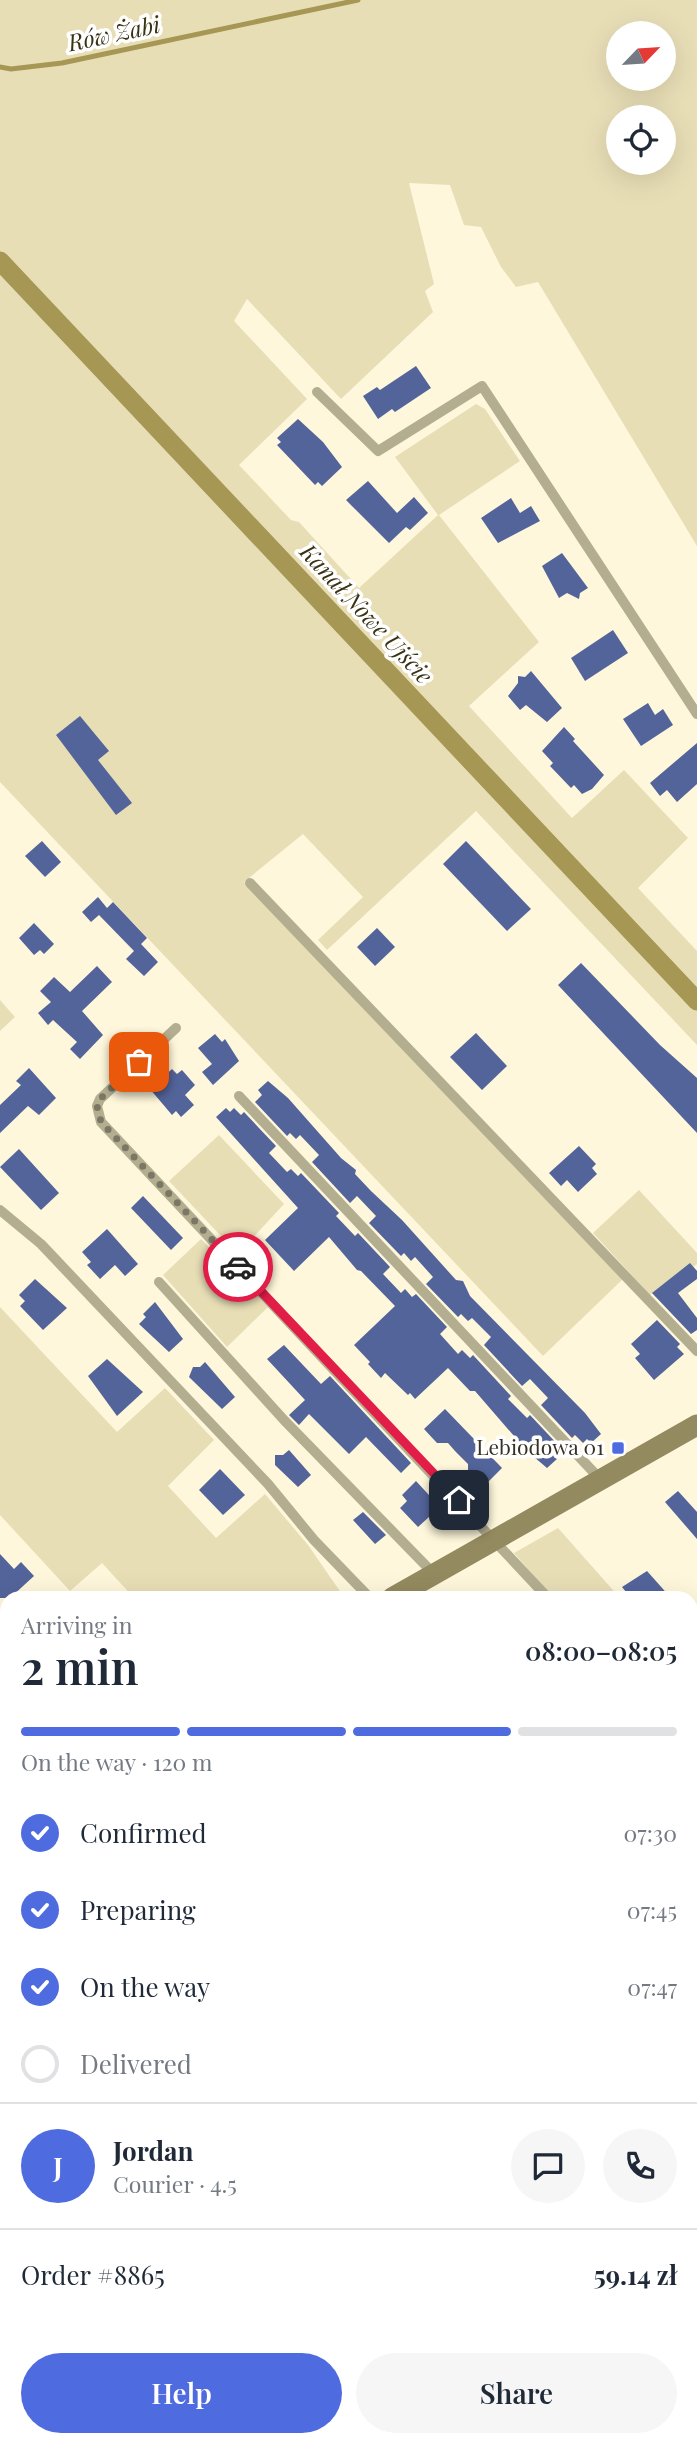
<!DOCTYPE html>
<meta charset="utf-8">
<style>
body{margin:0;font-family:"Playfair Display",serif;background:#f6f6f7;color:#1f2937;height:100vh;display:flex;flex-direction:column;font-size:26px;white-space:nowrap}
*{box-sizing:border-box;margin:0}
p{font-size:23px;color:#747a83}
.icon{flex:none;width:38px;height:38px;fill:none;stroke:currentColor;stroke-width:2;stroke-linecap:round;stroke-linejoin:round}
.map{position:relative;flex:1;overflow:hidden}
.sheet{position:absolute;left:0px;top:1591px;width:698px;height:856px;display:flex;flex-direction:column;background:#fff;border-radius:21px 21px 0 0;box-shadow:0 7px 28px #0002}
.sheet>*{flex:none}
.needle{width:46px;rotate:65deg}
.fabs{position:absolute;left:606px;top:21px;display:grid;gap:14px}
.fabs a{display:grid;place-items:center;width:70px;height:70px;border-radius:50%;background:#fff;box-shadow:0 7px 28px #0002;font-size:35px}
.pin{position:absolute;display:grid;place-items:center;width:60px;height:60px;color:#fff;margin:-30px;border-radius:14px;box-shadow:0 4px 10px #0006}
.courier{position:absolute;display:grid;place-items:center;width:70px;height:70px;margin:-35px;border:5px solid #e11d48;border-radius:50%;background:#fff;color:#222;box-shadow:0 2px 9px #0007}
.headline em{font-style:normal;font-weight:600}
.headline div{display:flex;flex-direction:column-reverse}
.headline{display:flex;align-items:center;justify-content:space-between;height:119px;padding:0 21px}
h1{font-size:46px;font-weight:600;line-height:52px}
.bar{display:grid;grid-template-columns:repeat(4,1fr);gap:10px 7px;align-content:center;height:84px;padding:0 21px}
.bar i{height:9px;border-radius:5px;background:#e0e1e3}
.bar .on{background:#4f6be0}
.bar p{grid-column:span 4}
.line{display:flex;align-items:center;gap:18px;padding:0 21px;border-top:2px solid #e0e1e3}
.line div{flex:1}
.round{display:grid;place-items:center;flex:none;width:74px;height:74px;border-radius:37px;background:#f6f6f7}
ol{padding:0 21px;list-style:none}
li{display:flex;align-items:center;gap:21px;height:77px}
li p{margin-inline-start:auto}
li .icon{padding:7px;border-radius:50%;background:#4f6be0;color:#fff;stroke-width:4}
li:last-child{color:#747a83}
li i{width:38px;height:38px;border:4px solid #e0e1e3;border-radius:50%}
.action{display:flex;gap:14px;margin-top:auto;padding:14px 21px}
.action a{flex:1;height:80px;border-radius:42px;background:#4f6be0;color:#fff;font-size:28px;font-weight:600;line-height:80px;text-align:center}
.action a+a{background:#f6f6f7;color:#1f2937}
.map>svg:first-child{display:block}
</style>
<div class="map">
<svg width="697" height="2446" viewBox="0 0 697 2446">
<rect width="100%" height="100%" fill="#fef7db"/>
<g fill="#e8deb6" fill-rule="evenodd">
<path d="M 0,0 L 697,0 L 697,546 L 538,282 L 516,287 L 501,267 L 481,227 L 464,225 L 450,185 L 409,183 L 434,284 L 425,291 L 433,312 L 341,399 L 247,299 L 234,321 L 307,399 L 239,465 L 291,520 L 299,522 L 359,588 L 438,515 L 395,457 L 476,404 L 485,409 L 520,461 L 439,515 L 539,642 L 469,706 L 572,818 L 624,770 L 688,838 L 638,888 L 697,951 L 697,1045 L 476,811 L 327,950 L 318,940 L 363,897 L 303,834 L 244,882 L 623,1279 L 543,1356 L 0,782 ZM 618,33 L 663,33 L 663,79 L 618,79 ZM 618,117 L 663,117 L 663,163 L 618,163 Z"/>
<polygon points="0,1000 15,1017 0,1031"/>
<polygon points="219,1135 284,1204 238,1254 169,1181"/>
<polygon points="639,1190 697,1253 697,1264 693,1267 690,1264 650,1295 593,1233"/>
<polygon points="201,1239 268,1307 227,1347 163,1275"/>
<polygon points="0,1307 117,1432 165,1388 214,1440 168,1486 216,1538 265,1494 308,1545 344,1597 134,1598 102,1563 70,1591 0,1515"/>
<polygon points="558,1528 620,1598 553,1598 514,1553"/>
<polygon points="0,2082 7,2092 7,2195 0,2187"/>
<polygon points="0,2316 7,2324 7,2440 110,2440 116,2446 0,2446"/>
<polygon points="329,2440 452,2440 454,2442 449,2446 334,2446"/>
<polygon points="476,2440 633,2440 639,2446 482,2446"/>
</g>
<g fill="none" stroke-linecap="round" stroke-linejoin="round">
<polyline stroke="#a79754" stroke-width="5" points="0,67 11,69 62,63 358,0"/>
<polyline stroke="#a79754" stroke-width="19" points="0,261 697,1001"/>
</g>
<g fill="#53649b">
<polygon points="416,366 431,388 395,412 392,409 378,419 363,396 377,387 380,390"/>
<polygon points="298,419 323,442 342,467 322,486 318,482 315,485 277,445 281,442 277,438"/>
<polygon points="368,481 397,513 414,497 428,513 410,530 406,527 389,543 346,500"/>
<polygon points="511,498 520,513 531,506 540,521 498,543 481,518"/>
<polygon points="562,553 588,588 580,593 579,599 567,593 559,598 542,566"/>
<polygon points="613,630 628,653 585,681 571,658"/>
<polygon points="531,671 562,708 547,722 526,705 520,710 508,696 518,683 518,676 525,677"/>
<polygon points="648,703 655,715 663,709 673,725 641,746 623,719"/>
<polygon points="80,716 109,751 98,760 132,803 116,815 56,735"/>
<polygon points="564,727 575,739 573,741 604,775 592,789 582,794 574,785 571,788 550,766 553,763 542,751"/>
<polygon points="697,743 697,784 677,802 667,790 660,796 650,783"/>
<polygon points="42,841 61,862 45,877 25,856"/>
<polygon points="466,841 531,909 507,931 443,864"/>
<polygon points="98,897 107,908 113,902 147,938 141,944 158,962 144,976 126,959 134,951 99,915 91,922 82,912"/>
<polygon points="34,923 54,944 44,954 40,950 34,955 19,938"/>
<polygon points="377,928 395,947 375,966 357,947"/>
<polygon points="581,963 660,1045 697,1078 697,1133 558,985"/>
<polygon points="97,966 112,982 82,1011 103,1035 80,1059 70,1049 77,1042 53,1020 48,1025 38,1013 51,1002 40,991 54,977 70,992"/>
<polygon points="476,1033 507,1066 482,1090 450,1057"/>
<polygon points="215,1034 222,1042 225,1039 239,1061 213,1085 202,1072 212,1064 198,1048"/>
<polygon points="29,1068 56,1098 39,1115 28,1106 0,1133 0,1105 21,1085 16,1081"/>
<polygon points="172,1069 177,1074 182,1070 195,1085 185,1095 194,1105 181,1117 176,1111 172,1115 150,1089"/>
<polygon points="268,1081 288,1098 341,1158 356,1170 355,1174 371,1191 402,1220 456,1280 463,1281 470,1296 585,1413 601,1434 591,1443 587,1439 583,1443 575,1435 572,1438 541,1405 548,1398 530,1379 522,1386 484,1345 491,1337 472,1318 468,1321 461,1314 458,1317 426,1284 433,1277 415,1257 411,1261 404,1253 401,1256 369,1223 376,1216 357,1196 350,1203 312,1162 319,1155 300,1135 296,1139 290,1133 287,1136 255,1102 262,1095 258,1090"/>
<polygon points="226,1108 230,1112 234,1108 241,1115 244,1112 276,1146 269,1153 287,1172 291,1169 298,1176 301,1173 339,1213 336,1216 355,1236 358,1233 390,1267 383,1274 401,1293 405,1289 412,1297 416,1294 447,1327 440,1334 458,1354 462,1350 470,1358 473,1355 511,1396 508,1399 527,1418 530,1415 561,1448 553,1455 557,1459 547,1468 527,1451 475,1391 470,1391 448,1368 415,1399 410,1393 408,1395 385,1373 381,1378 368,1364 370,1362 354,1345 395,1306 361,1271 357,1270 329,1237 294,1271 265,1240 298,1208 216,1117"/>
<polygon points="579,1146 596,1164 592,1168 597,1174 578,1192 567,1180 561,1186 549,1173"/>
<polygon points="19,1149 59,1193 41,1210 0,1167"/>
<polygon points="143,1196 183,1238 171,1250 131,1208"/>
<polygon points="107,1229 138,1264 125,1276 115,1265 100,1279 87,1265 91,1262 82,1252"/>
<polygon points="690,1263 697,1271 697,1279 678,1293 697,1318 697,1330 691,1334 652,1293"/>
<polygon points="35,1279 67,1308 43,1330 20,1306 25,1301 19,1295"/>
<polygon points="155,1302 183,1339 169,1352 139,1324 146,1317 143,1314"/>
<polygon points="657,1320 680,1344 677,1347 684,1354 654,1380 635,1358 640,1354 631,1344"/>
<polygon points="284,1345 321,1384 330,1376 411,1463 401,1473 366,1437 349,1454 309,1414 299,1425 289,1415 305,1400 267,1359"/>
<polygon points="107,1359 143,1392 117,1416 88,1376"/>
<polygon points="205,1362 235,1397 222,1409 189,1377 193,1367 200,1367"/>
<polygon points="445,1409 502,1468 481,1489 468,1475 468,1464 455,1451 448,1443 437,1443 424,1429"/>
<polygon points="289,1450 311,1475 298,1487 275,1465 275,1455 283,1455"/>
<polygon points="220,1469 245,1495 223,1515 199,1490"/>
<polygon points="416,1481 440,1507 418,1527 400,1508 407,1501 402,1495"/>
<polygon points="678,1491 697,1512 697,1539 665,1502"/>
<polygon points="363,1512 386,1535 375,1544 353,1520"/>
<polygon points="0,1554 14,1569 21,1562 34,1576 10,1598 0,1598"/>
<polygon points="647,1571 671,1598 631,1598 622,1587"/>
</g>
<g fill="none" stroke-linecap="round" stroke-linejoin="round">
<g stroke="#b4ae91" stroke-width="10">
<polyline points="317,392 378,451 482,386 697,714"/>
<polyline points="250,883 697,1351"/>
<polyline points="176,1028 100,1099 97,1106 101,1122 548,1598"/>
<polyline points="239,1096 601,1480"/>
<polyline points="0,1210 41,1244 268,1484 314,1540 370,1598"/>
<polyline points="159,1282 284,1420 434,1574"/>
<polyline points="691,1759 697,1766"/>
<polyline points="234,2440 240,2446"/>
<polyline points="464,2440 470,2446"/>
</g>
<g stroke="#b4ae91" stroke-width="19">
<polyline points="691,1939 697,1945"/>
<polyline points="0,2072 7,2080"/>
<polyline points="691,2178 697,2184"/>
<polyline points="0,2294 7,2301"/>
<polyline points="131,2440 137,2446"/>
<polyline points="640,2440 645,2446"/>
</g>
<g stroke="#948a5f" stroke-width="21">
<polyline points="392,1598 697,1425"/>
<polyline points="0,1820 7,1816"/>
</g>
</g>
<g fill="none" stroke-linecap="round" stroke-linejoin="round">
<polyline stroke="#7c7765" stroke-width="7" stroke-dasharray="0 12.6" points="139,1062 100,1099 97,1106 101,1122 238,1267"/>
<polyline stroke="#e11d48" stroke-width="9" points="238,1267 459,1500"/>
</g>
<rect fill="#4f6be0" stroke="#fff" stroke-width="2.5" x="611" y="1441" width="14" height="14" rx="3.5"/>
<g text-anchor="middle" stroke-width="7" stroke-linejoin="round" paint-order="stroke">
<g font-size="21" fill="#363225" stroke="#fff" text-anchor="end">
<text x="604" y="1455">Lebiodowa 01</text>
</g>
<g font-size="23" font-style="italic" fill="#393213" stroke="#fff">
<text transform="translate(114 34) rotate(-12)" y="8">Rów Żabi</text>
<text transform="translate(366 614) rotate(47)" y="8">Kanał Nowe Ujście</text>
</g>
</g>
</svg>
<div class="fabs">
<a><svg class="needle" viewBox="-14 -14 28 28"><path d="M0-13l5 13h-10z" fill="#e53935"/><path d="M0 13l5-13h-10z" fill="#747a83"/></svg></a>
<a><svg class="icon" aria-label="locate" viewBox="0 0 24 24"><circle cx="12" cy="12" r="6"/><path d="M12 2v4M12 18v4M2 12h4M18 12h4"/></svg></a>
</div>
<div class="pin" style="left:139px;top:1062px;background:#ea580c"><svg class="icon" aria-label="bag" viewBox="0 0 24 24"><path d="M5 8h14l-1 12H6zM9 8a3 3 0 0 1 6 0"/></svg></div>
<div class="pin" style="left:459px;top:1500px;background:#1f2937"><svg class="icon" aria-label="home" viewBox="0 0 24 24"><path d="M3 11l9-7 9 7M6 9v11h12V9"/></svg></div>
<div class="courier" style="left:238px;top:1267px"><svg class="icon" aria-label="car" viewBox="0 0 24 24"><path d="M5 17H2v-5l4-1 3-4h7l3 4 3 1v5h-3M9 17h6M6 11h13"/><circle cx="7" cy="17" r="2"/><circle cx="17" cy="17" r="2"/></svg></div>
<section class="sheet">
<div class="headline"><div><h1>2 min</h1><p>Arriving in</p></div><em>08:00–08:05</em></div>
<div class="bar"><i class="on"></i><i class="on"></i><i class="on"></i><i></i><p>On the way · 120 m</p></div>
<ol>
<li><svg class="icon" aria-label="check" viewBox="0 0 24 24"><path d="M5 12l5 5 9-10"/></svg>Confirmed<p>07:30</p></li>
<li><svg class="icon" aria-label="check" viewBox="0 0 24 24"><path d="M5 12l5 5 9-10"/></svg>Preparing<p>07:45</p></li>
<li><svg class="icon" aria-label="check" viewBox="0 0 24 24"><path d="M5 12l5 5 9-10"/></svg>On the way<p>07:47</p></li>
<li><i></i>Delivered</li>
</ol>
<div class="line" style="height:126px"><b class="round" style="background:#4f6be0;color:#fff">J</b><div><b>Jordan</b><p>Courier · 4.5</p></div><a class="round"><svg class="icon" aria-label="chat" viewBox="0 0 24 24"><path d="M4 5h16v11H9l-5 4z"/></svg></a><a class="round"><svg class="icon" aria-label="phone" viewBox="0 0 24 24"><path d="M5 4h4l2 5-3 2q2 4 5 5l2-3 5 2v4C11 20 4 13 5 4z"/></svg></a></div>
<div class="line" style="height:91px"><div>Order #8865</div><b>59.14 zł</b></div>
<div class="action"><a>Help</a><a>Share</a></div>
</section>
</div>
